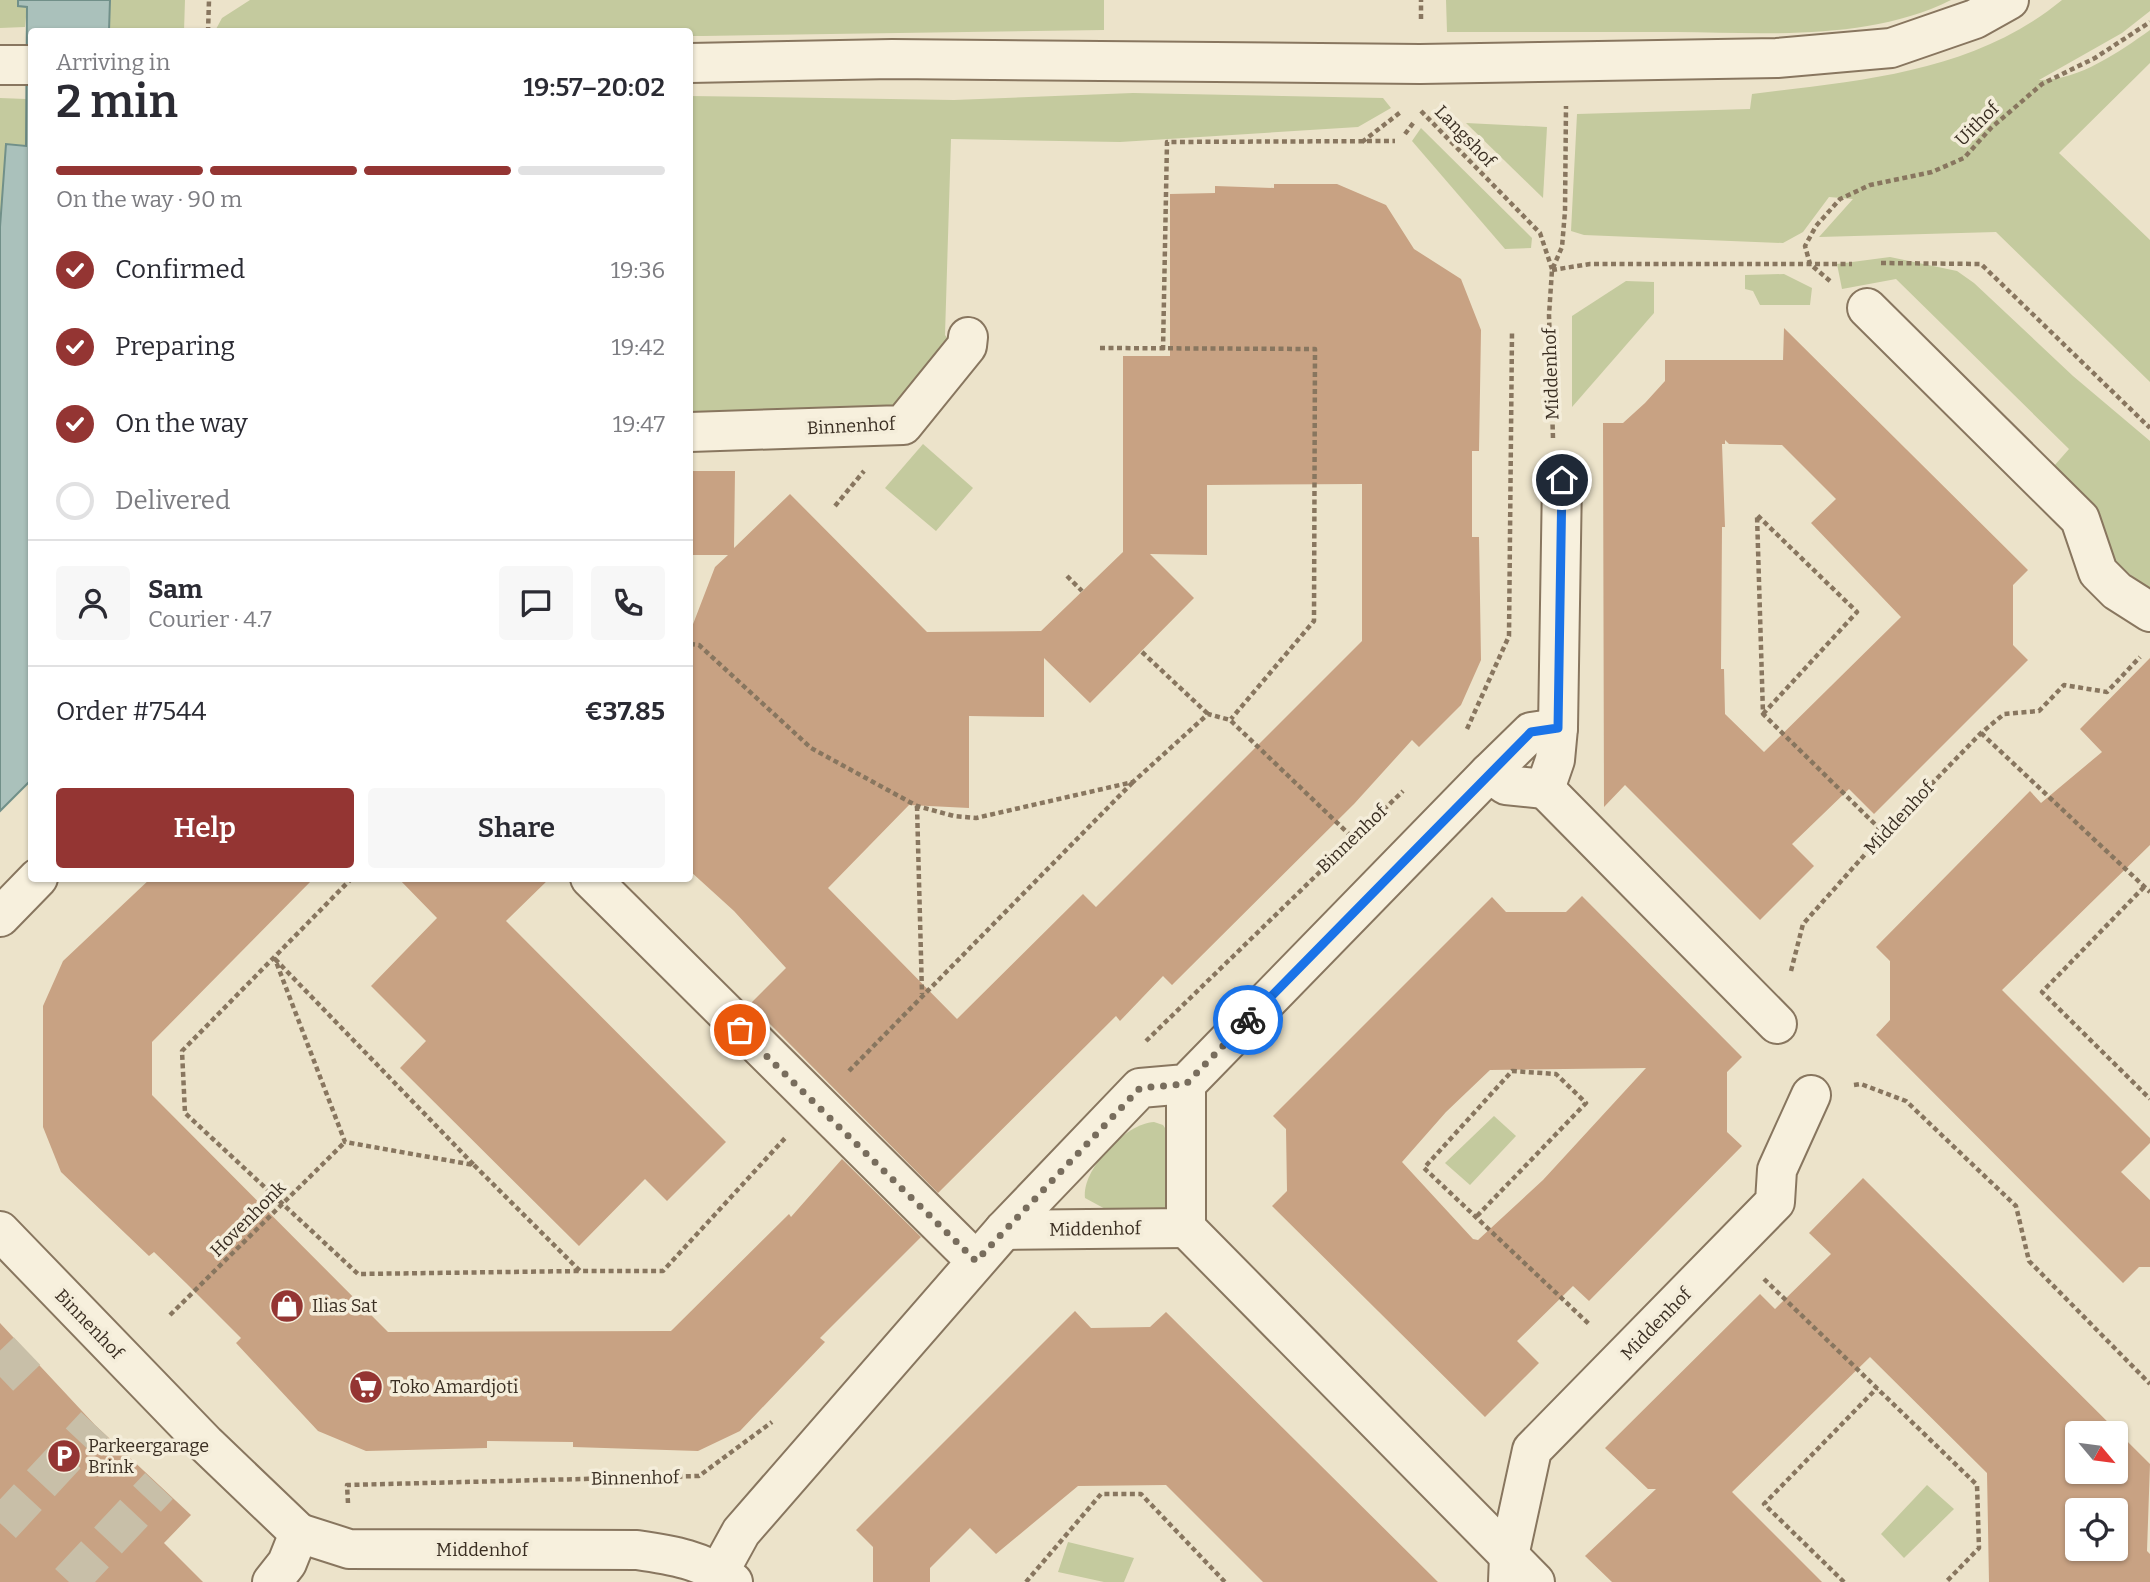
<!DOCTYPE html>
<meta charset="utf-8">
<style>
body{margin:0;font-family:Bitter,serif;background:#f7f7f7;color:#2b2b33;height:100vh;display:flex;flex-direction:column;font-size:26px;white-space:nowrap}
*{box-sizing:border-box;margin:0}
p{font-size:23px;color:#7c7c81}
.icon{flex:none;width:38px;height:38px;fill:none;stroke:currentColor;stroke-width:2;stroke-linecap:round;stroke-linejoin:round}
.map{position:relative;flex:1;overflow:hidden}
.panel{position:absolute;left:28px;top:28px;width:665px;height:854px;display:flex;flex-direction:column;background:#fff;border-radius:7px;box-shadow:0 2px 5px #0004}
.panel>*{flex:none}
.needle{width:46px;rotate:119deg}
.fabs{position:absolute;left:2065px;top:1421px;display:grid;gap:14px}
.fabs a{display:grid;place-items:center;width:63px;height:63px;border-radius:7px;background:#fff;box-shadow:0 2px 5px #0004;font-size:35px}
.pin{position:absolute;display:grid;place-items:center;width:60px;height:60px;color:#fff;margin:-30px;border:4px solid #fff;border-radius:50%;box-shadow:0 2px 7px #0007}
.courier{position:absolute;display:grid;place-items:center;width:70px;height:70px;margin:-35px;border:5px solid #1a73e8;border-radius:50%;background:#fff;color:#222;box-shadow:0 2px 9px #0007}
.headline em{font-style:normal;font-weight:600}
.headline div{display:flex;flex-direction:column-reverse}
.headline{display:flex;align-items:center;justify-content:space-between;height:119px;padding:0 28px}
h1{font-size:46px;font-weight:600;line-height:52px}
.bar{display:grid;grid-template-columns:repeat(4,1fr);gap:10px 7px;align-content:center;height:84px;padding:0 28px}
.bar i{height:9px;border-radius:5px;background:#e1e1e2}
.bar .current{background:#943533}
.bar p{grid-column:span 4}
.line{display:flex;align-items:center;gap:18px;padding:0 28px;border-top:2px solid #e1e1e2}
.line div{flex:1}
.round{display:grid;place-items:center;flex:none;width:74px;height:74px;border-radius:7px;background:#f7f7f7}
ol{padding:0 28px;list-style:none}
li{display:flex;align-items:center;gap:21px;height:77px}
li p{margin-inline-start:auto}
li .icon{padding:7px;border-radius:50%;background:#943533;color:#fff;stroke-width:4}
li:last-child{color:#7c7c81}
li i{width:38px;height:38px;border:4px solid #e1e1e2;border-radius:50%}
.primary-button{display:flex;gap:14px;margin-top:auto;padding:14px 28px}
.primary-button a{flex:1;height:80px;border-radius:7px;background:#943533;color:#fff;font-size:28px;font-weight:600;line-height:80px;text-align:center}
.primary-button a+a{background:#f7f7f7;color:#2b2b33}
.map>svg:first-child{display:block}
</style>
<div class="map">
<svg width="2150" height="1582" viewBox="0 0 2150 1582">
<rect width="100%" height="100%" fill="#ece3ca"/>
<g fill="#c4ca9e">
<polygon points="0,0 18,0 18,6 27,7 25,27 0,28"/>
<polygon points="110,0 185,0 184,31 109,28"/>
<polygon points="250,0 1104,0 1104,30 703,36 690,36 690,32 215,31 222,18"/>
<path d="M 1446,0 L 1951,0 C 1869,41 1766,33 1677,32 C 1601,32 1524,32 1447,32 Z"/>
<path d="M 2062,0 L 2150,0 L 2150,11 L 2122,33 L 2039,80 C 2078,81 2119,52 2150,30 L 2150,63 L 2059,153 L 2150,240 L 2150,382 L 1996,232 L 1819,237 L 1853,199 L 1829,197 L 1803,232 L 1783,243 L 1584,235 L 1571,231 L 1577,114 L 1750,109 L 1752,94 C 1861,80 1973,73 2062,0 Z"/>
<polygon points="1133,93 1383,98 1391,108 1358,127 1120,142 951,139 945,335 956,350 901,416 690,419 690,96 954,100"/>
<polygon points="0,98 26,99 26,146 6,145 0,227"/>
<polygon points="1466,123 1547,127 1543,198"/>
<polygon points="1421,128 1532,238 1531,248 1505,249 1412,141"/>
<polygon points="1890,257 1957,271 1974,283 2073,376 2150,441 2150,589 2112,561 2093,512 2054,466 2069,449 1896,279 1842,289 1837,264"/>
<polygon points="1784,274 1812,288 1810,305 1760,305 1753,291 1745,289 1745,275"/>
<polygon points="1626,281 1654,282 1654,313 1572,407 1572,316"/>
<polygon points="923,444 973,488 936,531 885,488"/>
<polygon points="1494,1116 1516,1136 1470,1185 1445,1163"/>
<path d="M 1154,1122 L 1163,1125 L 1169,1134 L 1173,1195 L 1165,1209 L 1109,1211 L 1085,1198 C 1081,1170 1126,1123 1154,1122 Z"/>
<polygon points="1927,1485 1954,1509 1904,1558 1881,1534"/>
<polygon points="1068,1542 1134,1558 1124,1582 1104,1582 1058,1572"/>
</g>
<polygon fill="#aac1bb" stroke="#719089" stroke-width="2" points="18,0 110,0 109,31 32,32 32,779 0,811 0,227 6,144 26,146 27,7 18,6"/>
<g fill="#c8a283" fill-rule="evenodd">
<path d="M 1274,184 L 1337,184 L 1386,205 L 1414,249 L 1461,279 L 1481,330 L 1479,451 L 1472,451 L 1472,537 L 1479,537 L 1481,660 L 1461,705 L 1419,747 L 1412,740 L 1354,804 L 1172,985 L 1163,976 L 1120,1021 L 1116,1016 L 938,1193 L 750,1004 L 786,968 L 734,911 L 690,871 L 690,632 L 715,567 L 728,555 L 690,555 L 690,471 L 735,471 L 734,548 L 790,494 L 927,632 L 1041,631 L 1123,552 L 1123,356 L 1170,356 L 1170,194 L 1215,193 L 1215,186 L 1274,188 ZM 1362,484 L 1362,641 L 1096,907 L 1083,894 L 957,1019 L 828,888 L 909,805 L 969,808 L 969,716 L 1044,717 L 1044,658 L 1090,703 L 1194,598 L 1150,554 L 1207,555 L 1207,485 Z"/>
<path d="M 1784,328 L 2028,570 L 2013,585 L 2013,645 L 2028,660 L 1874,814 L 1849,789 L 1792,844 L 1814,866 L 1760,920 L 1625,785 L 1604,807 L 1603,423 L 1623,423 L 1645,403 L 1665,381 L 1665,360 L 1783,360 ZM 1725,440 L 1729,444 L 1782,445 L 1836,499 L 1811,523 L 1901,617 L 1764,752 L 1725,714 L 1724,669 L 1721,669 L 1722,527 L 1725,527 L 1722,444 L 1725,444 Z"/>
<polygon points="2150,658 2150,845 2002,990 2150,1138 2150,1143 2121,1172 2150,1200 2150,1267 2139,1267 2123,1283 1876,1035 1890,1020 1890,961 1876,947 2030,791 2041,803 2102,752 2080,729"/>
<polygon points="151,878 314,878 152,1042 152,1095 388,1332 671,1331 789,1214 791,1217 842,1159 921,1237 820,1338 825,1342 740,1431 698,1451 573,1447 573,1442 487,1441 487,1448 366,1451 318,1431 236,1343 241,1338 186,1283 154,1252 149,1256 61,1172 43,1127 43,1006 63,961"/>
<polygon points="398,878 550,878 506,921 726,1142 667,1201 645,1179 579,1246 400,1068 426,1041 371,986 437,918"/>
<path d="M 1582,896 L 1742,1057 L 1727,1072 L 1727,1132 L 1742,1146 L 1589,1301 L 1573,1286 L 1517,1341 L 1539,1363 L 1485,1417 L 1272,1206 L 1287,1191 L 1286,1129 L 1273,1116 L 1492,897 L 1506,912 L 1566,912 ZM 1646,1068 L 1543,1180 L 1478,1240 L 1473,1239 L 1402,1162 L 1446,1112 L 1490,1070 Z"/>
<path d="M 1863,1178 L 2150,1464 L 2147,1551 L 2150,1554 L 2150,1582 L 1989,1582 L 1987,1473 L 1870,1357 L 1732,1492 L 1822,1582 L 1612,1582 L 1585,1556 L 1656,1489 L 1648,1489 L 1605,1448 L 1760,1294 L 1775,1309 L 1831,1254 L 1809,1233 ZM 2077,1433 L 2116,1433 L 2116,1472 L 2077,1472 ZM 2077,1510 L 2116,1510 L 2116,1549 L 2077,1549 Z"/>
<polygon points="1075,1311 1091,1328 1150,1327 1166,1312 1438,1582 1263,1582 1166,1485 1078,1486 996,1554 970,1528 930,1568 930,1582 873,1582 873,1547 856,1530"/>
<polygon points="0,1323 95,1425 191,1515 164,1543 203,1582 0,1582"/>
</g>
<g fill="none" stroke-linecap="round" stroke-linejoin="round">
<g stroke="#c8bfa8" stroke-width="38" stroke-dasharray="38 19" stroke-linecap="butt">
<polyline points="0,1377 27,1351"/>
<polyline points="2,1525 95,1425"/>
<polyline points="69,1582 159,1486"/>
</g>
<g stroke="#88765f" stroke-width="42">
<g id="minor">
<polyline points="690,63 892,59 1420,64 1777,58 1891,48 1975,19 2009,0"/>
<polyline points="0,65 32,65"/>
<polyline points="1867,308 2080,519 2098,572 2117,591 2150,612"/>
<polyline points="690,432 903,425 967,346 968,337"/>
<polyline points="1489,773 1531,732 1558,728"/>
<polyline points="1545,789 1777,1024"/>
<polyline points="590,878 976,1261"/>
<polyline points="0,917 38,878"/>
<polyline points="1186,1228 1535,1582"/>
<polyline points="1004,1230 1186,1228 1186,1084"/>
<polyline points="0,1231 206,1444 299,1533"/>
<polyline points="719,1572 741,1532 1004,1230 1140,1088 1186,1084 1489,773 1506,785 1545,789 1555,760 1558,728 1562,480"/>
<path d="M 272,1582 L 287,1563 L 299,1533 L 349,1549 L 637,1550 C 672,1555 703,1560 733,1582"/>
<polyline points="1508,1582 1509,1556 1532,1450 1775,1202 1777,1170 1811,1095"/>
</g>
</g>
<g stroke="#88765f" stroke-width="4.5" stroke-dasharray="5 3.5" stroke-linecap="butt">
<polyline points="1421,19 1421,0"/>
<polyline points="208,32 209,0"/>
<polyline points="1421,111 1540,233 1552,269"/>
<polyline points="1405,134 1414,122"/>
<polyline points="1362,142 1402,111"/>
<polyline points="1881,263 1981,264 2150,428"/>
<polyline points="1552,270 1590,264 1852,264"/>
<polyline points="1830,281 1810,264 1805,246 1816,226 1840,199 1870,185 1932,172 1964,158 1991,128 2042,84 2095,58 2150,22"/>
<polyline points="1100,348 1315,349 1314,621 1231,719"/>
<polyline points="1163,350 1167,142 1395,141"/>
<polyline points="1553,438 1549,315 1552,270 1562,247 1565,211 1566,106"/>
<polyline points="835,506 864,471"/>
<polyline points="1067,576 1082,591"/>
<polyline points="690,644 699,645 811,748 917,806 954,816 976,818 1133,782 1208,714 1230,720 1353,838"/>
<polyline points="1142,652 1208,714"/>
<polyline points="1763,714 1857,612 1757,515 1763,714 1884,833"/>
<polyline points="1467,729 1509,636 1512,333"/>
<polyline points="1981,733 2150,892"/>
<polyline points="917,806 922,994"/>
<polyline points="352,878 182,1051 185,1113 358,1274 580,1271"/>
<polyline points="2144,887 2042,992 2150,1099"/>
<polygon points="275,959 474,1165 345,1142"/>
<polyline points="1791,971 1803,924 1884,833 1981,733 2004,714 2039,711 2064,685 2107,692 2140,657"/>
<polyline points="1146,1041 1403,791"/>
<polyline points="849,1071 1133,782"/>
<polyline points="1854,1085 1861,1084 1906,1101 2016,1206 2029,1261 2150,1384"/>
<polyline points="474,1165 580,1271 663,1271 787,1136"/>
<polyline points="1477,1216 1586,1103 1556,1074 1512,1071 1424,1168 1590,1325"/>
<polyline points="1764,1279 1977,1485 1979,1548 1946,1582"/>
<polyline points="170,1315 345,1142"/>
<polyline points="348,1503 347,1485 699,1476 772,1422"/>
<polyline points="1026,1582 1101,1494 1141,1494 1225,1582"/>
<polyline points="1844,1582 1764,1504 1877,1388"/>
</g>
<use href="#minor" stroke="#f7f0dd" stroke-width="38"/>
</g>
<g fill="none" stroke-linecap="round" stroke-linejoin="round">
<polyline stroke="#786d5d" stroke-width="7" stroke-dasharray="0 12.6" points="740,1030 976,1261 1140,1088 1186,1084 1248,1020"/>
<polyline stroke="#1a73e8" stroke-width="9" points="1248,1020 1531,732 1558,728 1562,480"/>
</g>
<defs>
<g id="shop-disc" transform="scale(1.75)"><circle r="9.5" fill="#943533" stroke="#f4edda"/><path d="M-5-2.5h2.3a2.7 3.5 0 0 1 5.4 0H5L5.5 6h-11ZM-1.5-2.5h3a1.5 2.3 0 0 0-3 0Z" fill="#fff"/></g>
<g id="supermarket-disc" transform="scale(1.75)"><circle r="9.5" fill="#943533" stroke="#f4edda"/><path d="M-6-5.5h2.5l.6 2H6L4.5 2H-2.5L-4.4-4H-6ZM-1.5 3.2a1.3 1.3 0 1 0 .1 0ZM3 3.2a1.3 1.3 0 1 0 .1 0Z" fill="#fff"/></g>
<g id="parking-disc" transform="scale(1.75)"><circle r="9.5" fill="#943533" stroke="#f4edda"/><path d="M-3.5-5.5H1a3.5 3.5 0 0 1 0 7H-1V5.5H-3.5ZM-1-3.4V-.6H.8a1.4 1.4 0 0 0 0-2.8Z" fill="#fff"/></g>
</defs>
<g fill-rule="evenodd">
<use href="#shop-disc" x="287" y="1306"/>
<use href="#supermarket-disc" x="366" y="1387"/>
<use href="#parking-disc" x="64" y="1456"/>
</g>
<g text-anchor="middle" stroke-width="7" stroke-linejoin="round" paint-order="stroke">
<g font-size="18" fill="#3a2e22" stroke="#f4edda">
<text transform="translate(1977 124) rotate(-45)" y="6">Uithof</text>
<text transform="translate(1465 136) rotate(46)" y="6">Langshof</text>
<text transform="translate(1551 374) rotate(-92)" y="6">Middenhof</text>
<text transform="translate(851 426) rotate(-3)" y="6">Binnenhof</text>
<text transform="translate(1899 818) rotate(-47)" y="6">Middenhof</text>
<text transform="translate(1352 839) rotate(-44)" y="6">Binnenhof</text>
<text transform="translate(248 1219) rotate(-45)" y="6">Hovenhonk</text>
<text transform="translate(1095 1229) rotate(-1)" y="6">Middenhof</text>
<text transform="translate(89 1324) rotate(46)" y="6">Binnenhof</text>
<text transform="translate(1656 1324) rotate(-46)" y="6">Middenhof</text>
<text transform="translate(635 1478) rotate(-1)" y="6">Binnenhof</text>
<text x="482" y="1556">Middenhof</text>
</g>
<g font-size="18" fill="#3a2e22" stroke="#f4edda" text-anchor="start">
<text x="312" y="1312">Ilias Sat</text>
<text x="390" y="1393">Toko Amardjoti</text>
<text x="88" y="1452">Parkeergarage<tspan x="88" dy="21">Brink</tspan></text>
</g>
</g>
</svg>
<div class="fabs">
<a><svg class="needle" viewBox="-14 -14 28 28"><path d="M0-13l5 13h-10z" fill="#e53935"/><path d="M0 13l5-13h-10z" fill="#7c7c81"/></svg></a>
<a><svg class="icon" aria-label="locate" viewBox="0 0 24 24"><circle cx="12" cy="12" r="6"/><path d="M12 2v4M12 18v4M2 12h4M18 12h4"/></svg></a>
</div>
<div class="pin" style="left:740px;top:1030px;background:#ea580c"><svg class="icon" aria-label="bag" viewBox="0 0 24 24"><path d="M5 8h14l-1 12H6zM9 8a3 3 0 0 1 6 0"/></svg></div>
<div class="pin" style="left:1562px;top:480px;background:#1f2937"><svg class="icon" aria-label="home" viewBox="0 0 24 24"><path d="M3 11l9-7 9 7M6 9v11h12V9"/></svg></div>
<div class="courier" style="left:1248px;top:1020px"><svg class="icon" aria-label="bike" viewBox="0 0 24 24"><circle cx="6" cy="16" r="4"/><circle cx="18" cy="16" r="4"/><path d="M6 16l4-8h5l3 8M10 8l3 8H6M13 5h3"/></svg></div>
<section class="panel">
<div class="headline"><div><h1>2 min</h1><p>Arriving in</p></div><em>19:57–20:02</em></div>
<div class="bar"><i class="current"></i><i class="current"></i><i class="current"></i><i></i><p>On the way · 90 m</p></div>
<ol>
<li><svg class="icon" aria-label="check" viewBox="0 0 24 24"><path d="M5 12l5 5 9-10"/></svg>Confirmed<p>19:36</p></li>
<li><svg class="icon" aria-label="check" viewBox="0 0 24 24"><path d="M5 12l5 5 9-10"/></svg>Preparing<p>19:42</p></li>
<li><svg class="icon" aria-label="check" viewBox="0 0 24 24"><path d="M5 12l5 5 9-10"/></svg>On the way<p>19:47</p></li>
<li><i></i>Delivered</li>
</ol>
<div class="line" style="height:126px"><a class="round"><svg class="icon" aria-label="person" viewBox="0 0 24 24"><circle cx="12" cy="8" r="4"/><path d="M4 21q1-7 8-7t8 7"/></svg></a><div><b>Sam</b><p>Courier · 4.7</p></div><a class="round"><svg class="icon" aria-label="chat" viewBox="0 0 24 24"><path d="M4 5h16v11H9l-5 4z"/></svg></a><a class="round"><svg class="icon" aria-label="phone" viewBox="0 0 24 24"><path d="M5 4h4l2 5-3 2q2 4 5 5l2-3 5 2v4C11 20 4 13 5 4z"/></svg></a></div>
<div class="line" style="height:91px"><div>Order #7544</div><b>€37.85</b></div>
<div class="primary-button"><a>Help</a><a>Share</a></div>
</section>
</div>
